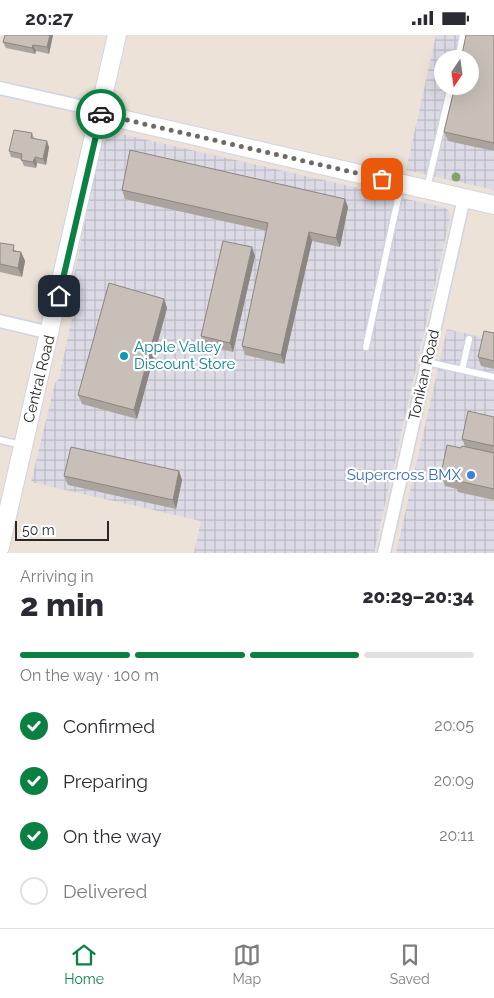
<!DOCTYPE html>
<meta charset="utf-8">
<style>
body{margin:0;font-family:Raleway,sans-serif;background:#f2f2f3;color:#2b2b33;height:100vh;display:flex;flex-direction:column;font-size:19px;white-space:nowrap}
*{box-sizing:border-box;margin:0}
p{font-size:16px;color:#7c7c81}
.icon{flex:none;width:28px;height:28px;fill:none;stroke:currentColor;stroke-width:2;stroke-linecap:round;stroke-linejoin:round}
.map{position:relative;height:518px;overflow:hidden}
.drawer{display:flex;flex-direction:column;background:#fff;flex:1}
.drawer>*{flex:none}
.needle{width:32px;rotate:193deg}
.controls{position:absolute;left:434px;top:15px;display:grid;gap:10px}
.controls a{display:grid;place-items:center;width:45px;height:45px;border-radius:50%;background:#fff;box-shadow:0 5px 20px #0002;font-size:25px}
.scale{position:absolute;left:15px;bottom:12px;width:94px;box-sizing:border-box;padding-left:5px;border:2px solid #282828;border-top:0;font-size:14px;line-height:18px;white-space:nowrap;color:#282828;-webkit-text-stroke:4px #fff;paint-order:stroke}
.pin{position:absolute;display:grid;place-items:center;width:42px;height:42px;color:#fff;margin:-21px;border-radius:10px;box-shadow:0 2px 8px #0006}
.courier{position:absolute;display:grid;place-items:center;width:50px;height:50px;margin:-25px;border:4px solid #0b8043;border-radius:50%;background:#fff;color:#222;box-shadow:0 1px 6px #0007}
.headline em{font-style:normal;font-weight:800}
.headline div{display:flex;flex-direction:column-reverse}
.headline{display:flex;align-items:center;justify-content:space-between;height:85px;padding:0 20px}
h1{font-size:32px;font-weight:800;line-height:38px}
.bar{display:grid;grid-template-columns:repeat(4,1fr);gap:8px 5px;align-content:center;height:60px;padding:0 20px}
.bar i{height:6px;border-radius:4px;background:#e1e1e2}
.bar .on{background:#0b8043}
.bar p{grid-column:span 4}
ol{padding:0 20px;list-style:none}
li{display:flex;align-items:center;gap:15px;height:55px}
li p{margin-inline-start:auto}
li .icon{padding:5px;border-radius:50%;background:#0b8043;color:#fff;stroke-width:4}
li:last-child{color:#7c7c81}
li i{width:28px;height:28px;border:2px solid #e1e1e2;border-radius:50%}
.status{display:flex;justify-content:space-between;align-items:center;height:35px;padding:0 25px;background:#fff;direction:ltr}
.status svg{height:14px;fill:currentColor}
.dock{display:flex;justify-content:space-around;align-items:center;height:70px;border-top:1px solid #e1e1e2;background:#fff;font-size:14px;color:#7c7c81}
.dock a{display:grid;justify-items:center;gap:2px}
.dock .on{color:#0b8043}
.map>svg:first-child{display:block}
</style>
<div class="status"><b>20:27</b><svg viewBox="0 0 49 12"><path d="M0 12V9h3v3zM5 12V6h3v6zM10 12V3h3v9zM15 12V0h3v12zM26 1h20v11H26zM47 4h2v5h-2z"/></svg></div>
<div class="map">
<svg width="494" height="518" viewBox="0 0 494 518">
<defs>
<pattern id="industrial-grid" width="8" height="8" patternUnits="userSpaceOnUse" patternTransform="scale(1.25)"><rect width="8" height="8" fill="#dcdae4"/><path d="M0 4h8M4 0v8" fill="none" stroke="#bdbbc4"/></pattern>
</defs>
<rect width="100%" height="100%" fill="#ece2d8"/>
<g fill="url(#industrial-grid)" fill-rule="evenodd">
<path d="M 436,0 L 494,0 L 494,155 L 406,135 ZM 442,24 L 470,24 L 470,51 L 442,51 Z"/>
<polygon points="121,99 446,173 451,179 374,518 194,518 201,486 31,447 55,348 59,344 74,273 68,271 100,111 108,103"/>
<polygon points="447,294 494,305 494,518 396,518"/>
</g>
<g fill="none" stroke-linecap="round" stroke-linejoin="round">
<g stroke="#ced4e3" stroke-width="9">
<g id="lane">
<polyline points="458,24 463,0"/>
<polyline points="427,153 451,51"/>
<polyline points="366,312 401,150"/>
<polyline points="427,327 494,342"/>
<polyline points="462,335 469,304"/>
<polyline points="0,405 22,410"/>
</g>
</g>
<g stroke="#ced4e3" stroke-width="15">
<g id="street">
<polyline points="0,53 84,72 100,79"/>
<polyline points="0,286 50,298"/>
<polyline points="384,518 464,163"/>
</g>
</g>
<g stroke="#ced4e3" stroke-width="20">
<g id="secondary">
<polyline points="100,79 494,170"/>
<polyline points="0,512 117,0"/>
</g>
</g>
<use href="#lane" stroke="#fff" stroke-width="6"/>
<use href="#street" stroke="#fff" stroke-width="12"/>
<use href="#secondary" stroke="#fff" stroke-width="18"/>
</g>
<circle fill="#84a16c" cx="456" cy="142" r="4.5"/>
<g fill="#aba49e">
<polygon points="5,0 53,0 49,19 36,16 35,19 6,13 3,7"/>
<polygon points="494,0 494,116 448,106 444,97"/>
<polygon points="32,98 34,103 49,112 46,130 37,128 36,133 24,131 21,124 11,122 9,116"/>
<polygon points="122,155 348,172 340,212 312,206 284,329 245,320 242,311 267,196 125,164"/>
<polygon points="0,208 17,216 21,217 25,226 22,242 0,237"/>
<polygon points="255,221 233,317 204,310 201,301"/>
<polygon points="164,264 167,273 137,384 82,369 78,360"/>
<polygon points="494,298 494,334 481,331 478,322"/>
<polygon points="494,382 494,465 458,457 457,454 445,451 441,439 461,413 465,411 462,404"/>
<polygon points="179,436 182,445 176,474 68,450 64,441"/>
</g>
<g fill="#8b8681">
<polygon points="50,0 53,0 49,19 47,12"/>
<polygon points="33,10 36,16 35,19 32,13"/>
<polygon points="47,106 49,112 46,130 43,124"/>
<polygon points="35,122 37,128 36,133 33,127"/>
<polygon points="345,164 348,172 340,212 336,203"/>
<polygon points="309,197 312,206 284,329 281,320"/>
<polygon points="252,212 255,221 233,317 230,308"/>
<polygon points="21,217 25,226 22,242 18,233"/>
<polygon points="164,264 167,273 137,384 134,375"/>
<polygon points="179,436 182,445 176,474 173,465"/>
</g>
<g fill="#c7bfb8" stroke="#8b8681">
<polygon points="5,0 50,0 47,12 33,10 32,13 3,7"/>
<polygon points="466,0 494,0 494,108 444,97 455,51 470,51 470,24 461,24"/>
<polygon points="14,95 32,98 31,103 47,106 43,124 35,122 33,127 21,125 22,119 9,116"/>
<polygon points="130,115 345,164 336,203 309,197 281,320 242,311 268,188 122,155"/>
<polygon points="223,206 252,212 230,308 201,301"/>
<polygon points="0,208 14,210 13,216 21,217 18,233 0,229"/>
<polygon points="109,248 164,264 134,375 78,360"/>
<polygon points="484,296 494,298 494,326 478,322"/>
<polygon points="468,376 494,382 494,411 462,404"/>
<polygon points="447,410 461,413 462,411 494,418 494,454 454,445 455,442 441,439"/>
<polygon points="71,412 179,436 173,465 64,441"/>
</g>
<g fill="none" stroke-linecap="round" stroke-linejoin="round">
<polyline stroke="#6d6966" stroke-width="5" stroke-dasharray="0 9" points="101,79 382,144"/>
<polyline stroke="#0b8043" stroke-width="6" points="59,261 101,79"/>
</g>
<circle fill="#0f9aa8" stroke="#fff" stroke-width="2" cx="124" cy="321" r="5"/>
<circle fill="#3f7fe0" stroke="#fff" stroke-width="2" cx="471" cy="440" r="5"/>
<g text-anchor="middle" stroke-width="4.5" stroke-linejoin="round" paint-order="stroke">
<g font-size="15" fill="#0d838f" stroke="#fff" text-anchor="start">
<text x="134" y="317">Apple Valley<tspan x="134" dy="17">Discount Store</tspan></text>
</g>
<g font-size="15" fill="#282828" stroke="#fff">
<text transform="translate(424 340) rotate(-77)" y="5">Tonikan Road</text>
<text transform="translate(39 344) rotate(-76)" y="5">Central Road</text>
</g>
<g font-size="15" fill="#366cbe" stroke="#fff" text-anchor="end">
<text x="461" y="445">Supercross BMX</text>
</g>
</g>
</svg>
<div class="controls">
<a><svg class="needle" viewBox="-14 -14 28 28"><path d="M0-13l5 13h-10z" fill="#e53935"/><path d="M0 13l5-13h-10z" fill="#7c7c81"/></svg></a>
</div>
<div class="scale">50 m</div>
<div class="pin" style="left:382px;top:144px;background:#ea580c"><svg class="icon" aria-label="bag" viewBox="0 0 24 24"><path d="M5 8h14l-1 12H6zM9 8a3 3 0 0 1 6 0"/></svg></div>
<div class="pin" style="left:59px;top:261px;background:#1f2937"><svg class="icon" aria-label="home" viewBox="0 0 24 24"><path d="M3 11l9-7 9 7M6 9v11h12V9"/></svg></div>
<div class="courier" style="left:101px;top:79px"><svg class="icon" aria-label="car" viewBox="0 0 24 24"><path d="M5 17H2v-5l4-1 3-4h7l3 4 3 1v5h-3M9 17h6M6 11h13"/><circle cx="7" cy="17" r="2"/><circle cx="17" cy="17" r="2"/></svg></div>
</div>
<section class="drawer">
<div class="headline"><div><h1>2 min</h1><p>Arriving in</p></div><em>20:29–20:34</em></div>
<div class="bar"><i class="on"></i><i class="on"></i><i class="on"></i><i></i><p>On the way · 100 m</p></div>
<ol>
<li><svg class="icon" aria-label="check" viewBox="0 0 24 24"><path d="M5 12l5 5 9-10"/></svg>Confirmed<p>20:05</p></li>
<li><svg class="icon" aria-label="check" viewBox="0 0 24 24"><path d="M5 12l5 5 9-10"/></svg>Preparing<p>20:09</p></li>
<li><svg class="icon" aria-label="check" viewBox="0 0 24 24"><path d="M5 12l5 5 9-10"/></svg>On the way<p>20:11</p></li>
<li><i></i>Delivered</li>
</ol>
</section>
<nav class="dock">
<a class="on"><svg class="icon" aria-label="home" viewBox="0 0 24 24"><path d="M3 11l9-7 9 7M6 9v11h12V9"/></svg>Home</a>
<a><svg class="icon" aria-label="map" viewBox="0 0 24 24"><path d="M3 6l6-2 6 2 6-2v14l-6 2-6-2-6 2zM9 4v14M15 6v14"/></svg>Map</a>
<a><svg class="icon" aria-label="saved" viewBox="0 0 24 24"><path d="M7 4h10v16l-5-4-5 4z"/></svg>Saved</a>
</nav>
